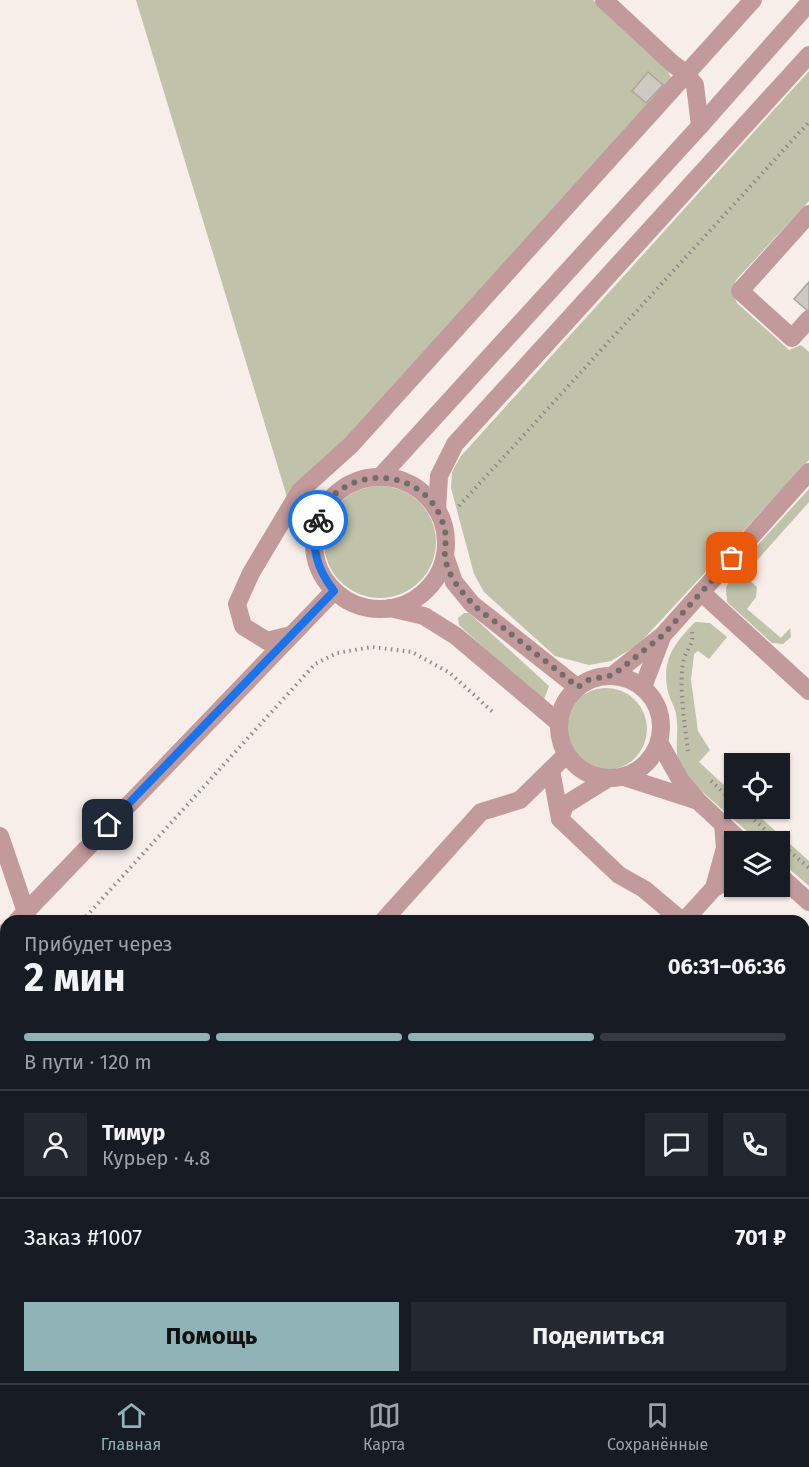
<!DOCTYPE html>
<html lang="ru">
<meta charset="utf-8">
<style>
body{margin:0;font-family:"Fira Sans",sans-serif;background:#242831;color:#f1f3f6;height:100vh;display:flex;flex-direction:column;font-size:22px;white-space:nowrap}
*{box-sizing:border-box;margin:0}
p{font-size:20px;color:#9ea1a6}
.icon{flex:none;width:33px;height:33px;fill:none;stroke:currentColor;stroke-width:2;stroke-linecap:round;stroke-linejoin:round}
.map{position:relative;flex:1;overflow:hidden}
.details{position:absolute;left:0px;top:915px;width:810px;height:468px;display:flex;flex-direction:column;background:#171b24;border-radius:18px 18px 0 0;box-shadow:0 2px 4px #0004}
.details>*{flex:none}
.buttons{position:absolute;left:724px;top:753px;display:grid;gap:12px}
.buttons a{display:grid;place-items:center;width:66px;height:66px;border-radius:0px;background:#171b24;box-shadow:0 2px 4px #0004;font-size:30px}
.pin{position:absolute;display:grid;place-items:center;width:51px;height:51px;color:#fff;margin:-26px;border-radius:12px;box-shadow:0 3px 9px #0006}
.courier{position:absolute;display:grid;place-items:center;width:60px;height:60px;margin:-30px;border:4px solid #1a73e8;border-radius:50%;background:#fff;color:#222;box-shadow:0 2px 8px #0007}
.head em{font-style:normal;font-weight:700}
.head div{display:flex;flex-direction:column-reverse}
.head{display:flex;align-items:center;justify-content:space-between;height:102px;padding:0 24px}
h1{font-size:39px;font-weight:700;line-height:45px}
.bar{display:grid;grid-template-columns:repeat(4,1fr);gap:9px 6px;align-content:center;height:72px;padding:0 24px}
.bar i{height:8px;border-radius:4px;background:#363941}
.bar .active{background:#8fb3b7}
.bar p{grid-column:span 4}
.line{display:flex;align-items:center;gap:15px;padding:0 24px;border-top:2px solid #363941}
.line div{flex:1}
.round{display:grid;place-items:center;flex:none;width:63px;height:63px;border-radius:0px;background:#242831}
.primary-button{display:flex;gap:12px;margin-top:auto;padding:12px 24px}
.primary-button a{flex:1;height:69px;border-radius:0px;background:#8fb3b7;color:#111;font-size:24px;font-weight:700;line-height:69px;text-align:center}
.primary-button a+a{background:#242831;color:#f1f3f6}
.dock{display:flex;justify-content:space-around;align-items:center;height:84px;border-top:2px solid #363941;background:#171b24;font-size:16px;color:#9ea1a6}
.dock a{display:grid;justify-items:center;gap:3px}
.dock .active{color:#8fb3b7}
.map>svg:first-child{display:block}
</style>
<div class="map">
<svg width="809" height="1383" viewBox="0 0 809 1383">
<rect width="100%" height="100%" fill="#f7eee9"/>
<g fill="#c1c2aa">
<polygon points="136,0 593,0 665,66 673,81 335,455 287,497"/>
<polygon points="809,71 809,201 736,280 732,291 737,303 789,350 801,345 809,352 809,460 638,645 611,661 589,665 555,656 484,592 474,574 451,488 452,472 461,456"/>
<circle cx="380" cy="542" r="56"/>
<polygon points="809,489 809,502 744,575 757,587 756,597 747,609 781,638 790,628 791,637 783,644 772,643 727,602 726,588 733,572"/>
<polygon points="464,613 469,613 549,686 543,702 459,625 458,618"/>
<path d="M 695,622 L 710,623 L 727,637 L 709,659 L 698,651 L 694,654 L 691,680 L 698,731 L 710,750 L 699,762 L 735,795 L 735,808 L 751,809 L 809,861 L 809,886 L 780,861 L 780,842 L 758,841 L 682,774 C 672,749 680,737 676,714 C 675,707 670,700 668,692 C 661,660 674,644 695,622 Z"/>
<circle cx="606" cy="729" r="41"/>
</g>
<g fill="#cec9c1" stroke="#aaa69e" stroke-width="1.5">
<polygon points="648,72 663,85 646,103 632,91"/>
<polygon points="809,282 809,312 794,299"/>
<polygon points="804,1048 809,1053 809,1359 804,1354"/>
<polygon points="262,1377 451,1377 458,1383 269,1383"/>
</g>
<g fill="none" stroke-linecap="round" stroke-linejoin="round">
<g stroke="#8f8986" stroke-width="4" stroke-dasharray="1.5 4.5" stroke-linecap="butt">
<polyline points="459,506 809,122"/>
<path d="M 688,751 C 685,727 678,681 684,659 C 687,648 694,644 692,632"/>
<polyline points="711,781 735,803"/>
<polyline points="741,808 779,842"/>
<polyline points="780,843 809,868"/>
<polyline points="82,921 315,664 337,653 372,647 412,652 450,673 495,714"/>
<polyline points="0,1013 6,1006"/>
</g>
<g stroke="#c29a9b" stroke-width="18">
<polyline points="604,0 673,64 685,73 695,85 700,126"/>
<polyline points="809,214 740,291 792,338 809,319"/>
<polyline points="380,477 700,126 809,3"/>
<circle cx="380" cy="543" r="66"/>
<polyline points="437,510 439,476 455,444 809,55"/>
<polyline points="445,556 454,582 472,604 577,687"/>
<polyline points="701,592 809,691"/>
<polyline points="390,608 424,616 456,636 559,723"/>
<polyline points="291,635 267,641 243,626 237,604 251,573 300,491 351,445 753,0"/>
<polyline points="613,675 663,635 809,472"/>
<circle cx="610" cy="727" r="51"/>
<polyline points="643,687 662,637"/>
<polyline points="659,742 681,781 698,801 742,842"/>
<polyline points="551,770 560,819 619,875 644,889 682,921"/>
<polyline points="624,777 698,801"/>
<polyline points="560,819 565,805 607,779"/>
<polyline points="0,836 29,921"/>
<polyline points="780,876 809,902"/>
<polyline points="714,888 725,848 723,824"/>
<polyline points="17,921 334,591"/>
<polyline points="383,921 481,812 520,800 566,755"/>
<polyline points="684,921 714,888 735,877"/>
<polyline points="0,938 6,932"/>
<polyline points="804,1003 809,1008"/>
<polyline points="224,1377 231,1383"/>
<polyline points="527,1377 532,1383"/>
<polyline points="635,1377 642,1383"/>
</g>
</g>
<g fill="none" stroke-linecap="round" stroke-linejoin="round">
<path stroke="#726d6a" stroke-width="6" stroke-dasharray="0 10.8" d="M 318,520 C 333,473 399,464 430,500 C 439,510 444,523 446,537 C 446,543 444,549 445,555 C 446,573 459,589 471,602 C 481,613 495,621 506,630 C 530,649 554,668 578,687 L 588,680 L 613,675 L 663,635 L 732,558"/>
<path stroke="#1a73e8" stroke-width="8" d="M 108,825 L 334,591 C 317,569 310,547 318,520"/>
</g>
</svg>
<div class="buttons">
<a><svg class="icon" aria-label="locate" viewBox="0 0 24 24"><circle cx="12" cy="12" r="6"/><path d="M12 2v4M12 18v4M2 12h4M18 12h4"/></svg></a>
<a><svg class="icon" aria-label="layers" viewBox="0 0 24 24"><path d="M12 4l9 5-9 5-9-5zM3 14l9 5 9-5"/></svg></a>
</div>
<div class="pin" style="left:732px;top:558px;background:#ea580c"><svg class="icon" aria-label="bag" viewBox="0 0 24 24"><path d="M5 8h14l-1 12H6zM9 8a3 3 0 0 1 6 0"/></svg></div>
<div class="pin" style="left:108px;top:825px;background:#1f2937"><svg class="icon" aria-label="home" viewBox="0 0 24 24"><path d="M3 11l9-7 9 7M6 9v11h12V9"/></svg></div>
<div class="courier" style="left:318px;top:520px"><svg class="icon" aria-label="bike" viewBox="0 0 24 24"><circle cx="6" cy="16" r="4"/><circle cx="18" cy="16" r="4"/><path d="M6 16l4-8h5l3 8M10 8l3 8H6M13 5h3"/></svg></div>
<section class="details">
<div class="head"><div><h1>2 мин</h1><p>Прибудет через</p></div><em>06:31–06:36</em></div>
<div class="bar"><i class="active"></i><i class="active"></i><i class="active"></i><i></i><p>В пути · 120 m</p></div>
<div class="line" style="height:108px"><a class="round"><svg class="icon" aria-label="person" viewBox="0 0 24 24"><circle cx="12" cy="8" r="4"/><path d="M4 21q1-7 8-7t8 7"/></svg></a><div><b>Тимур</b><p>Курьер · 4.8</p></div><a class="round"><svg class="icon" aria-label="chat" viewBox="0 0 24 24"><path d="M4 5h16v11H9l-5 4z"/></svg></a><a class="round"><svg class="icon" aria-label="phone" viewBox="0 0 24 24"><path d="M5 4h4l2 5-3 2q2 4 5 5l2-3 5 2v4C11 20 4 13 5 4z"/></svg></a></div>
<div class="line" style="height:78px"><div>Заказ #1007</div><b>701 ₽</b></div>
<div class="primary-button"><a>Помощь</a><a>Поделиться</a></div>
</section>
</div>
<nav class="dock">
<a class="active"><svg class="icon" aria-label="home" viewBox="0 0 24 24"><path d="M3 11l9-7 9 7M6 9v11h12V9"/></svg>Главная</a>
<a><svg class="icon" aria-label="map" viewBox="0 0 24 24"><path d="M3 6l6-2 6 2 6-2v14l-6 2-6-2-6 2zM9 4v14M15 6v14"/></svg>Карта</a>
<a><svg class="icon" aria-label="saved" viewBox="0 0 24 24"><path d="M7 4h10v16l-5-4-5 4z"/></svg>Сохранённые</a>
</nav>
